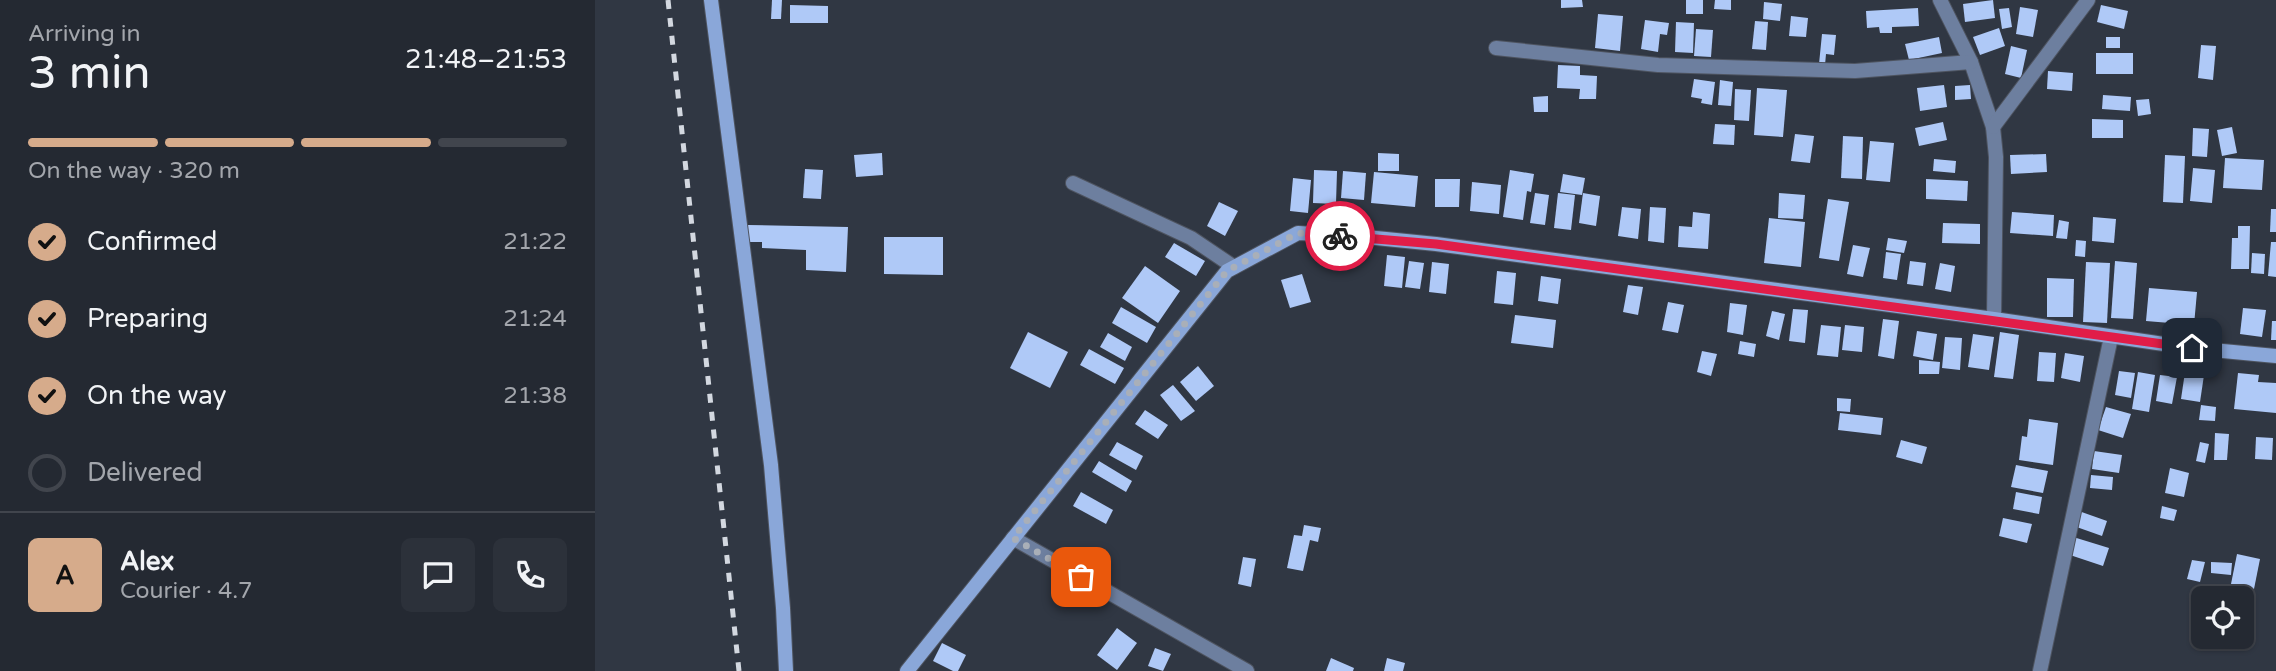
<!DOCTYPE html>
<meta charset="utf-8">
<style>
body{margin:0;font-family:"Varela Round",sans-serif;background:#2c313a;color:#f1f3f6;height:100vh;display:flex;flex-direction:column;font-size:26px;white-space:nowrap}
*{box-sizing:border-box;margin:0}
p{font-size:23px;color:#a3a6ac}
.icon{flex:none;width:38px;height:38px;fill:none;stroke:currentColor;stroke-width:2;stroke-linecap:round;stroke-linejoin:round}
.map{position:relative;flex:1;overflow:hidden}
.details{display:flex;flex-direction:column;background:#242932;width:595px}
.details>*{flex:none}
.buttons{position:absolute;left:1596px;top:586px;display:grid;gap:14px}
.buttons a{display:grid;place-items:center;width:63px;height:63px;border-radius:10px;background:#242932;box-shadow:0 2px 5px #0004,0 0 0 2px #41454d;font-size:35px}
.pin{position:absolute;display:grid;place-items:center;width:60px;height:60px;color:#fff;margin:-30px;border-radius:14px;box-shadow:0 4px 10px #0006}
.courier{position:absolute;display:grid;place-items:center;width:70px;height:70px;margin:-35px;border:5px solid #e11d48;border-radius:50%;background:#fff;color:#222;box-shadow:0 2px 9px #0007}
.overview em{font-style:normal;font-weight:600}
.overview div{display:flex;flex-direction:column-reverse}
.overview{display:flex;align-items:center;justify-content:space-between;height:119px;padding:0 28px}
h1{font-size:46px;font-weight:600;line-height:52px}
.bar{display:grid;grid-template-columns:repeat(4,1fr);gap:10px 7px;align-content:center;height:84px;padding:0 28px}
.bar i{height:9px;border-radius:5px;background:#41454d}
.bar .selected{background:#d6ab8b}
.bar p{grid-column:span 4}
.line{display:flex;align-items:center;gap:18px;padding:0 28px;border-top:2px solid #41454d}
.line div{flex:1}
.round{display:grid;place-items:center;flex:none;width:74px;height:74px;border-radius:10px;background:#2c313a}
ol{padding:0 28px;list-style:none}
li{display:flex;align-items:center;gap:21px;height:77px}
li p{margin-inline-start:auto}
li .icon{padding:7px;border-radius:50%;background:#d6ab8b;color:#111;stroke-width:4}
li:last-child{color:#a3a6ac}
li i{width:38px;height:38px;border:4px solid #41454d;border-radius:50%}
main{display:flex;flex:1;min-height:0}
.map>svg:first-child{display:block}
</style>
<main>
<section class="details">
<div class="overview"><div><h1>3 min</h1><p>Arriving in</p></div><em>21:48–21:53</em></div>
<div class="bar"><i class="selected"></i><i class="selected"></i><i class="selected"></i><i></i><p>On the way · 320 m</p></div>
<ol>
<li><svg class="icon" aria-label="check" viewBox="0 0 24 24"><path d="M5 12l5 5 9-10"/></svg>Confirmed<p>21:22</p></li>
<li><svg class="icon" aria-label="check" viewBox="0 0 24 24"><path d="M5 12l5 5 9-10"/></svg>Preparing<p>21:24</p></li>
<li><svg class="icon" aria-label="check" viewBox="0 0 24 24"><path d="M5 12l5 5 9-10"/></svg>On the way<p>21:38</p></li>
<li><i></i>Delivered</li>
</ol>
<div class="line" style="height:126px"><b class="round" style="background:#d6ab8b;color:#111">A</b><div><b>Alex</b><p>Courier · 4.7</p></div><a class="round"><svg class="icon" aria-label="chat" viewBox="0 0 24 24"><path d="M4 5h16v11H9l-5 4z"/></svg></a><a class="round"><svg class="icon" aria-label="phone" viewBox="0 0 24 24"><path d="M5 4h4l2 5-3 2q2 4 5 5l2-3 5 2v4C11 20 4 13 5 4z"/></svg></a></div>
</section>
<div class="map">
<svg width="1681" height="671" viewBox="0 0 1681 671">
<rect width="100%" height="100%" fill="#303743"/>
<g fill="#afc9f7">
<polygon points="177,0 187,0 186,19 176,19"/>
<polygon points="966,0 987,0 988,7 966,8"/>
<rect x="1091" y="0" width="17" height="14"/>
<polygon points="1120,0 1136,0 1136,10 1119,9"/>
<polygon points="1398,0 1400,18 1370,22 1368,4"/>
<polygon points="1169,2 1187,4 1185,21 1168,19"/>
<polygon points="195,5 233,6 233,23 195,23"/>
<polygon points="1506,5 1533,11 1529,29 1502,22"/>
<polygon points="1425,7 1443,10 1438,37 1421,34"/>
<polygon points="1323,8 1324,26 1297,27 1297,33 1285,33 1284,27 1272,28 1271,11"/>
<polygon points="1414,8 1417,27 1407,29 1404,9"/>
<polygon points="1003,14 1028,16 1025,51 1000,48"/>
<polygon points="1196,16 1213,18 1211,37 1194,36"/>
<polygon points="1050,20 1074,23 1072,35 1065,34 1063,52 1046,49"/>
<polygon points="1160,21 1173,22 1171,50 1157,49"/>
<polygon points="1081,22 1099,23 1098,53 1080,52"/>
<polygon points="1404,28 1410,46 1385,55 1378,37"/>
<polygon points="1101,29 1118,30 1116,57 1099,56"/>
<polygon points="1227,34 1241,35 1239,55 1231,54 1230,65 1224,64"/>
<polygon points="1344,37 1347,53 1314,60 1310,44"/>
<rect x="1511" y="37" width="14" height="11"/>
<polygon points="1606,45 1621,46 1618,80 1603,78"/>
<polygon points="1416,46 1432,50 1426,78 1410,74"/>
<rect x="1501" y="53" width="37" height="21"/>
<polygon points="963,65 985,66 985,75 1002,76 1001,99 984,99 985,89 962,88"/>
<polygon points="1453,71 1478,73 1477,91 1452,89"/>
<polygon points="1099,79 1120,82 1117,105 1106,103 1107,99 1096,97"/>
<polygon points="1125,80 1138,82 1136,106 1123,105"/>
<polygon points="1349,85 1352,107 1325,111 1322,88"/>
<polygon points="1375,85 1376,99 1360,100 1360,86"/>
<polygon points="1162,88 1192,90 1188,137 1159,135"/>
<polygon points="1140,89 1156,90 1154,121 1139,120"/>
<polygon points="1508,95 1536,97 1535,111 1507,109"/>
<polygon points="953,96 953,112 939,112 938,97"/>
<polygon points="1554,99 1556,114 1543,116 1541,100"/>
<polygon points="1497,119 1528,120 1528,138 1497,138"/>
<polygon points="1348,122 1352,140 1324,146 1320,128"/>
<polygon points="1120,124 1140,125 1139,145 1118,144"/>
<polygon points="1637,127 1642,153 1627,156 1622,130"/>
<polygon points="1598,128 1614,129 1612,157 1597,156"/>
<polygon points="1200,134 1219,136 1215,163 1196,161"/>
<polygon points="1248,136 1268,137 1267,179 1246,178"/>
<polygon points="1275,141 1299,143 1295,182 1271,180"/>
<polygon points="287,153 288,175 261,177 259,155"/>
<polygon points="783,153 804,154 804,171 783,171"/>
<polygon points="1451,154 1452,172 1416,174 1415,155"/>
<polygon points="1570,155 1590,156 1588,203 1568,202"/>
<polygon points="1630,158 1669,160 1667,190 1628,188"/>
<polygon points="1339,159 1361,161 1360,173 1338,171"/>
<polygon points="1598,168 1620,170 1617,203 1595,201"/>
<polygon points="210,169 228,170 226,199 208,198"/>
<polygon points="719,170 742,171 741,204 718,203"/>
<polygon points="915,170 939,174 936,192 932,191 928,220 908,217"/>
<polygon points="748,171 771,173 769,200 746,198"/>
<polygon points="779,172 823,176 820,207 776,203"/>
<polygon points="968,174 990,178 987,195 965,192"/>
<polygon points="698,178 716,180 713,213 695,211"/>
<polygon points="840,179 865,179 864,207 840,207"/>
<polygon points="1331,179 1373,181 1372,201 1331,199"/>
<polygon points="877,182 906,185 904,214 875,211"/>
<polygon points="940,193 954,195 950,225 935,223"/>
<polygon points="963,193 980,195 976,230 959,228"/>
<polygon points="988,193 1005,196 1001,226 984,223"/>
<polygon points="1184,193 1210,195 1208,219 1183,218"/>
<polygon points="1233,199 1254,202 1244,261 1224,258"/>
<polygon points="624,202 643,211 630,236 612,226"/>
<polygon points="1027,207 1046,209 1043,239 1023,236"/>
<polygon points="1055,207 1071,208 1069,243 1053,241"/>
<polygon points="1676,209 1681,209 1681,232 1675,232"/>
<polygon points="1098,212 1115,214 1113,249 1083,247 1084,226 1097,227"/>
<polygon points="1417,212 1459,215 1458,236 1415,233"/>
<polygon points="1498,217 1521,219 1519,243 1497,241"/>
<polygon points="1174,218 1210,222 1206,267 1169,263"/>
<polygon points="1464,220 1474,222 1472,239 1461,238"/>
<polygon points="1348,223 1385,224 1385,244 1347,243"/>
<polygon points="153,225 253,227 251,272 211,270 211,250 167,248 167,242 152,242"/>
<polygon points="1643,226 1655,226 1654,269 1636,269 1637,238 1643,238"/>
<polygon points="289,237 348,237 348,275 289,274"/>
<polygon points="1293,238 1312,241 1309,253 1291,250"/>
<polygon points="1481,240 1491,241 1490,257 1480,256"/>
<polygon points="1676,242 1681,242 1681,277 1673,276"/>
<polygon points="579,243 610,261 601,276 570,257"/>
<polygon points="1258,245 1275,248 1268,277 1252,274"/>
<polygon points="1291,252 1306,254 1302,280 1288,278"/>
<polygon points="1657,253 1670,254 1669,274 1656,273"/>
<polygon points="792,255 810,257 807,288 789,286"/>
<polygon points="814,261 829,263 825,289 810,287"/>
<polygon points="1315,261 1331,263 1328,286 1312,284"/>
<polygon points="1520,261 1542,263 1538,319 1516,318"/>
<polygon points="837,262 854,264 851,294 834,292"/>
<polygon points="1491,262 1515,263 1512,323 1488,322"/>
<polygon points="1345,263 1360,266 1356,292 1340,289"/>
<polygon points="550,266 585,291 563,323 527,298"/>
<polygon points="902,271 921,273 918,305 899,303"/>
<polygon points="707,274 716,302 695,308 686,280"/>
<polygon points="946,276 966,279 963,304 943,301"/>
<polygon points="1452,278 1479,279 1478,317 1452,317"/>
<polygon points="1033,285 1048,287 1043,315 1028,312"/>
<polygon points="1554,288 1602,292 1599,325 1551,321"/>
<polygon points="1073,302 1089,305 1083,333 1067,330"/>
<polygon points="1135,303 1152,305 1148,335 1132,332"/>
<polygon points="526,307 561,327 552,343 517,323"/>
<polygon points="1648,308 1671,310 1667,337 1645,334"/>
<polygon points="1198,309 1213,310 1210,343 1194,341"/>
<polygon points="1177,311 1190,314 1184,340 1171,336"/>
<polygon points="920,315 961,320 958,348 916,343"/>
<polygon points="1288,319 1304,321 1299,359 1283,356"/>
<polygon points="1677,321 1681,321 1681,340 1676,340"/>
<polygon points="1226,325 1246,327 1243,357 1222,355"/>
<polygon points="1250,325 1269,327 1267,352 1247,350"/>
<polygon points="1322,331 1342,334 1338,360 1318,356"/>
<polygon points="433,332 473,352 455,388 415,368"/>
<polygon points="1405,332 1424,335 1418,379 1399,377"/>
<polygon points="513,333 537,347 530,361 505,347"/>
<polygon points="1378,334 1399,337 1394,370 1373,367"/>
<polygon points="1350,337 1367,338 1365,370 1347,368"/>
<polygon points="1145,341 1161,344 1159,357 1143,354"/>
<polygon points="494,349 529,368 520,384 485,365"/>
<polygon points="1107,351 1122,354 1116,376 1102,372"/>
<polygon points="1444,352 1461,353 1459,382 1442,381"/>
<polygon points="1470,353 1489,356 1485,382 1466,378"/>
<polygon points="1324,360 1345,362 1344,374 1324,374"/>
<polygon points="603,366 619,386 601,401 585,382"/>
<polygon points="1524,371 1540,373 1536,398 1520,395"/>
<polygon points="1543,372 1560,375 1554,412 1537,409"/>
<polygon points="1590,372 1609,375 1605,402 1586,399"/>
<polygon points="1643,373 1664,375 1663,382 1681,383 1681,413 1639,409"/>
<polygon points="1565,375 1582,377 1577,404 1561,401"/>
<polygon points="578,385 600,411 586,421 565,395"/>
<polygon points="1242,398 1256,399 1255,412 1242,411"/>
<polygon points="1606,405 1621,407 1620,421 1604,420"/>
<polygon points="1511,407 1536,414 1528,438 1503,430"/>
<polygon points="550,410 573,425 563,439 540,424"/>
<polygon points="1245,413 1288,418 1286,435 1243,430"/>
<polygon points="1434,419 1463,423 1458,465 1424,460 1427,436 1432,437"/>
<polygon points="1620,433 1634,434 1632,460 1619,460"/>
<polygon points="1661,437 1678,438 1677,460 1660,459"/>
<polygon points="1306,440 1332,447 1327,464 1301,457"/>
<polygon points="522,442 548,456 541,470 514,455"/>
<polygon points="1605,442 1614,444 1610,463 1601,461"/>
<polygon points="1499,451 1527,455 1524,473 1497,469"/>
<polygon points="504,461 537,481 531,492 497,472"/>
<polygon points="1421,465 1453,471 1448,493 1416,487"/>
<polygon points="1575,468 1594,473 1589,497 1570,493"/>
<polygon points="1496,475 1518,477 1517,490 1495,488"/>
<polygon points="486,492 518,510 511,524 478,506"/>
<polygon points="1421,492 1447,497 1444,514 1418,509"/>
<polygon points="1567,506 1582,510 1579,521 1565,518"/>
<polygon points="1481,510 1512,521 1507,536 1476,525"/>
<polygon points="1408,518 1437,524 1432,543 1404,536"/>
<polygon points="709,525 726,528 723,542 715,540 708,571 692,568 699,535 707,536"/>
<polygon points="1475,536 1514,548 1508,566 1469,553"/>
<polygon points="1642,554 1665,559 1659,589 1636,584"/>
<polygon points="648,557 661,559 656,587 643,584"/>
<polygon points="1597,560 1610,562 1605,582 1592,579"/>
<polygon points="1616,562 1637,563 1636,575 1616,573"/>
<polygon points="522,628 542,643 522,670 502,655"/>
<polygon points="347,643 371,655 363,671 358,671 338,661"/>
<polygon points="560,648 576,654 568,671 553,666"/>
<polygon points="736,658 759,668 758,671 731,671"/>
<polygon points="792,658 810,663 808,671 789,671"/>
</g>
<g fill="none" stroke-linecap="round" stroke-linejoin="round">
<g stroke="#4e5460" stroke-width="16">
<g id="street">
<polyline points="1345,0 1376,62 1398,127 1401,157 1399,319"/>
<polyline points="901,48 1063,65 1260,71 1376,62"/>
<polyline points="1398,127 1493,0"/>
<polyline points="478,183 596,238 639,267"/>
<polyline points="418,538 652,671"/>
<polyline points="1445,671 1516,337"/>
</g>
</g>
<g stroke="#4e5460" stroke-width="16">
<g id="secondary">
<polyline points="116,0 176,465 188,608 191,671"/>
<polyline points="312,671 632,271 703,233 771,237 841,244 1399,319 1596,348 1681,356"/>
</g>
</g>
<use href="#street" stroke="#6d7f9f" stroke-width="14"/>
<use href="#secondary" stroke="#8aa7d9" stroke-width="14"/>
<polyline stroke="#d3d8e0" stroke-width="5" stroke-dasharray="9 9" stroke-linecap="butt" points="73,0 144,671"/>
</g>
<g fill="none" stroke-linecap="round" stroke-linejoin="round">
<polyline stroke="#a9afb8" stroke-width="7" stroke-dasharray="0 12.6" points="486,577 418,538 632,271 703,233 745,236"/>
<polyline stroke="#e11d48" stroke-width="9" points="745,236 841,244 1597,348"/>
</g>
</svg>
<div class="buttons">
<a><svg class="icon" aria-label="locate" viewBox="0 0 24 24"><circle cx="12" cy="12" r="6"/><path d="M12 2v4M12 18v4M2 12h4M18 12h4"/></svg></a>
</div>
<div class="pin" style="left:486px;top:577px;background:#ea580c"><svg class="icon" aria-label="bag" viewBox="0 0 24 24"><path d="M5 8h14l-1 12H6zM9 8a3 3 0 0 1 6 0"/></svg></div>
<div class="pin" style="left:1597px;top:348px;background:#1f2937"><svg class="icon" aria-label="home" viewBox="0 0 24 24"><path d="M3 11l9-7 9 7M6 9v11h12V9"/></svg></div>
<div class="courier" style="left:745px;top:236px"><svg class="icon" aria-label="bike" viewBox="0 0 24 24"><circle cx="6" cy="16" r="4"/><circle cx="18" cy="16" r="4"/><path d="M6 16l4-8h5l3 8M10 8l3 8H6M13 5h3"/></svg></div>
</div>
</main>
